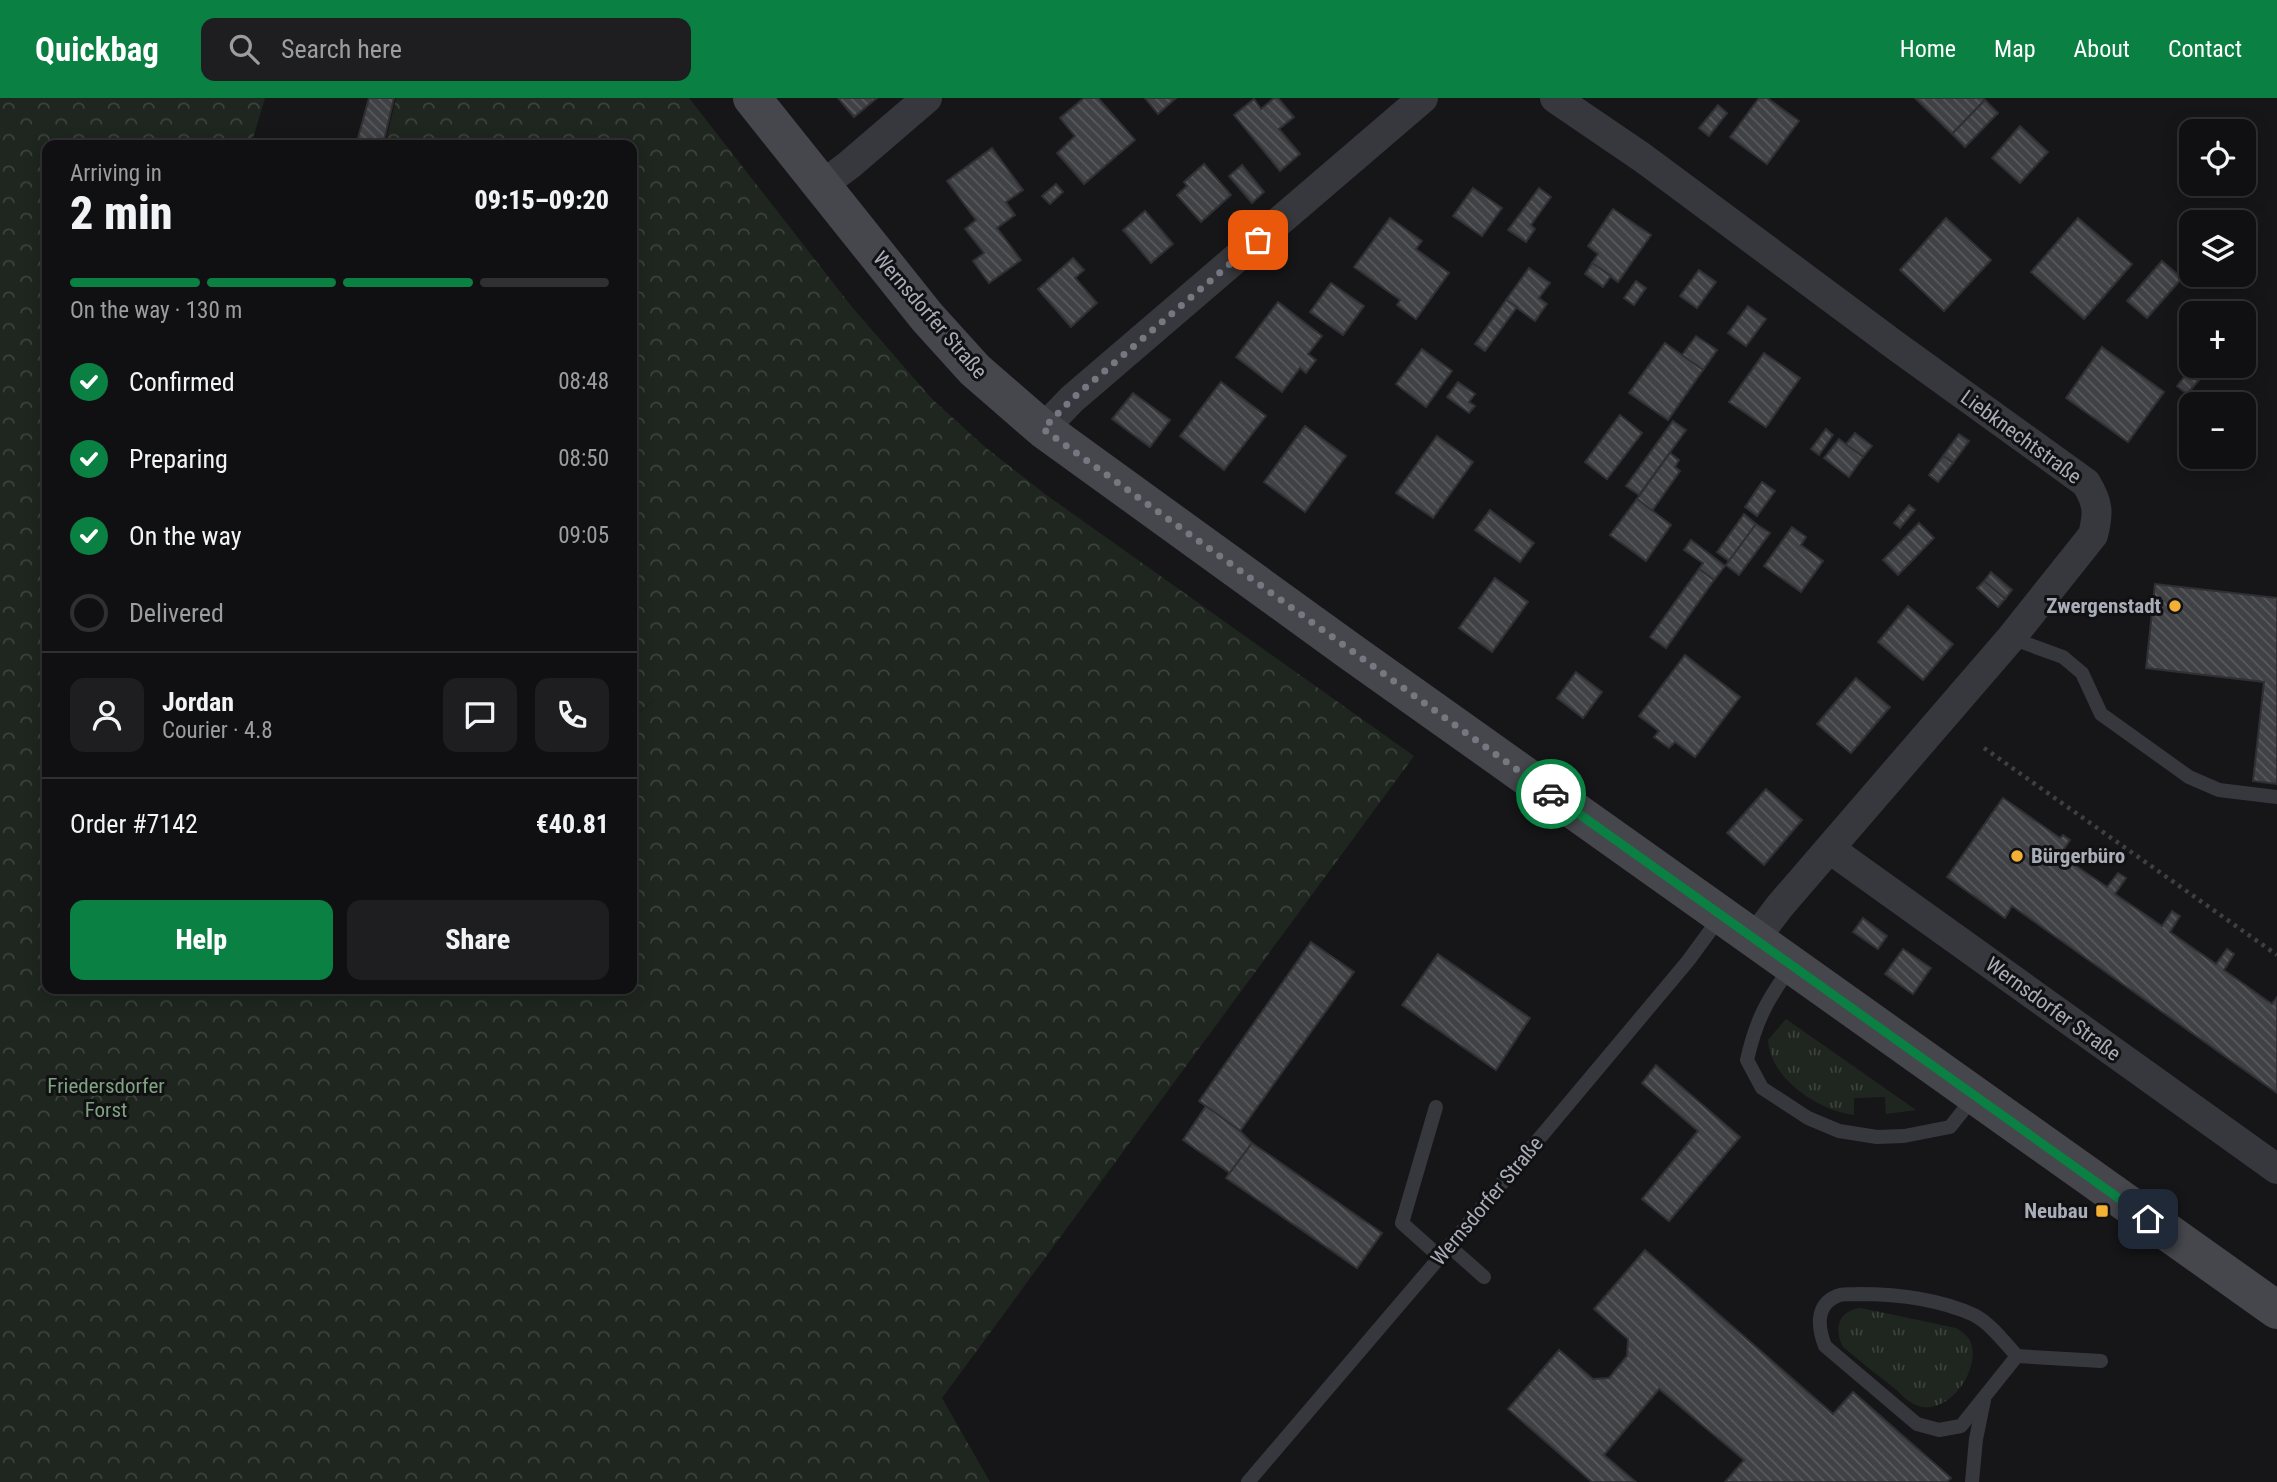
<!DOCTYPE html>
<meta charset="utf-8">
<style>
body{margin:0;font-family:"Roboto Condensed",sans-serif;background:#1e1e20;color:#f1f3f6;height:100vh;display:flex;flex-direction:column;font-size:26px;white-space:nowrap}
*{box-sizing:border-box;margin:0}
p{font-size:23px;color:#9c9d9f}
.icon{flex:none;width:38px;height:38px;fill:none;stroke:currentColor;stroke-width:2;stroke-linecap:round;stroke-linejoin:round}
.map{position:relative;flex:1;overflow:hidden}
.drawer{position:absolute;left:42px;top:42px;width:595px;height:854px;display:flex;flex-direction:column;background:#101012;border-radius:14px;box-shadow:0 4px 18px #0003,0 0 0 2px #303032}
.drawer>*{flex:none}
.tools{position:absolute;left:2179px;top:21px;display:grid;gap:14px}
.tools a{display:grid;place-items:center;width:77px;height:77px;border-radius:14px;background:#101012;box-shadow:0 4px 18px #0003,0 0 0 2px #303032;font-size:35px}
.pin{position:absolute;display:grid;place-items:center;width:60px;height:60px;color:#fff;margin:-30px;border-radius:14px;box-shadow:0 4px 10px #0006}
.courier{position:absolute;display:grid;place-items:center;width:70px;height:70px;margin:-35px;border:5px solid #0b8043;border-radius:50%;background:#fff;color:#222;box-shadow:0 2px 9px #0007}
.overview em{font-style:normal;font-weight:800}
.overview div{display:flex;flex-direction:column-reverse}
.overview{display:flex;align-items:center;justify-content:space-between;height:119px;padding:0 28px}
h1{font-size:46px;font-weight:800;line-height:52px}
.bar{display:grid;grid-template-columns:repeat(4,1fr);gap:10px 7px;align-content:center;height:84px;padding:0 28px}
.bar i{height:9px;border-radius:5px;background:#303032}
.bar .active{background:#0b8043}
.bar p{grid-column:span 4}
.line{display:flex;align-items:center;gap:18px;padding:0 28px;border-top:2px solid #303032}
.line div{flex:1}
.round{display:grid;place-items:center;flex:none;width:74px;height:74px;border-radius:14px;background:#1e1e20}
ol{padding:0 28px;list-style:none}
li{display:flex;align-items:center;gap:21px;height:77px}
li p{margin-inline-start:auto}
li .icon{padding:7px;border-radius:50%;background:#0b8043;color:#fff;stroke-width:4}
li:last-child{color:#9c9d9f}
li i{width:38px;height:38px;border:4px solid #303032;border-radius:50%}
.cta{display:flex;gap:14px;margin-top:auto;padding:14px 28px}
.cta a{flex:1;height:80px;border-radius:14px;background:#0b8043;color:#fff;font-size:28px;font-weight:800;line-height:80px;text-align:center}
.cta a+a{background:#1e1e20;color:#f1f3f6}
header{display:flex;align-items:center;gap:42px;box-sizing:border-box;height:98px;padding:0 35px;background:#0b8043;color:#fff}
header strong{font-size:33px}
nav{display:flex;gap:38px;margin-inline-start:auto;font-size:24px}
.search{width:490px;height:63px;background:#1e1e20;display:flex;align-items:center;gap:18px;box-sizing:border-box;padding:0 24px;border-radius:14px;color:#9c9d9f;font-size:26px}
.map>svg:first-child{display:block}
</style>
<header>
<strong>Quickbag</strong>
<div class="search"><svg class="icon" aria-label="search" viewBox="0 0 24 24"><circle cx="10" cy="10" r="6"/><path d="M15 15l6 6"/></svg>Search here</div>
<nav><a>Home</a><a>Map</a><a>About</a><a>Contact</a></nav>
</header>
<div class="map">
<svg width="2277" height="1384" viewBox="0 0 2277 1384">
<defs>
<pattern id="grass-tufts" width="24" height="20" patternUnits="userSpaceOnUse" patternTransform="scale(1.75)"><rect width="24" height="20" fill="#1e261f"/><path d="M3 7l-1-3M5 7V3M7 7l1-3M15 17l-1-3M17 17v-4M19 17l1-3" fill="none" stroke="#3c433d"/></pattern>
<pattern id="forest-crowns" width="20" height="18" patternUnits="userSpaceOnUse" patternTransform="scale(1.75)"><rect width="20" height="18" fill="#1e261f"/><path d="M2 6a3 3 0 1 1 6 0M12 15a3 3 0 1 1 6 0" fill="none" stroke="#3c433d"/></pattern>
<pattern id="building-back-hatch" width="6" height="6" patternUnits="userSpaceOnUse" patternTransform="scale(1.75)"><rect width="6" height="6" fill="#404145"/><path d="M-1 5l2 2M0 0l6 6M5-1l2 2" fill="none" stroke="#595a5e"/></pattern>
</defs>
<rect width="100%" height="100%" fill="#161618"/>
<g fill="url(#grass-tufts)">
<path d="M 1786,921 L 1916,1012 L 1886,1016 L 1885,999 L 1854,1000 L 1854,1017 C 1817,1012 1770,980 1768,942 Z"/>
<path d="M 1861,1210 L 1956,1230 C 1962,1234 1969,1238 1971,1245 C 1981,1274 1946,1320 1916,1307 C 1908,1304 1901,1296 1894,1290 C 1877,1277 1860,1263 1843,1249 C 1833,1230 1839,1212 1861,1210 Z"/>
</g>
<polygon fill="url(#forest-crowns)" points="0,0 265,0 251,47 47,47 47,891 632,891 632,620 661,597 632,619 632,47 385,47 396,0 689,0 852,209 932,301 985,349 1045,396 1414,658 942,1300 990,1384 0,1384"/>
<g fill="url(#building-back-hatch)" stroke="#303034" stroke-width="2">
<polygon points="369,0 394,0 383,47 356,47"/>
<polygon points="838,0 877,0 854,19"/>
<polygon points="1084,0 1098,0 1135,42 1084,86 1057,55 1075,38 1060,20"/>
<polygon points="1145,0 1176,0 1158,16"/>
<polygon points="1274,0 1278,0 1294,19 1279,31 1300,56 1280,73 1234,17 1254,1 1261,11"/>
<polygon points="1759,0 1767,0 1799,23 1767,66 1730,39"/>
<polygon points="1915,0 1982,0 1985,2 1952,36"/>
<polygon points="1985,2 1998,15 1965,49 1952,36"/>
<polygon points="1718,7 1727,15 1709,38 1699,30"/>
<polygon points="2020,28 2048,54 2020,85 1992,60"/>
<polygon points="992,50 1023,92 1006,104 1015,117 997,130 1021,162 989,185 973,163 984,155 965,131 976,122 947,83"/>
<polygon points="1204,66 1231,97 1201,124 1177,97 1187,88 1184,84"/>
<polygon points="1242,67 1264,94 1252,105 1229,78"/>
<polygon points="1056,86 1063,94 1050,106 1042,98"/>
<polygon points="1473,90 1502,110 1482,138 1453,118"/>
<polygon points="1539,90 1551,99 1531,127 1535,131 1526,144 1508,132"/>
<polygon points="1613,111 1651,137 1618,184 1592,165 1598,156 1588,148"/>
<polygon points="1145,113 1173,146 1151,165 1123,132"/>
<polygon points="1390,120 1422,143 1416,151 1449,175 1416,221 1397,207 1400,202 1354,169"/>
<polygon points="1946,120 1991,162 1944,213 1900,172"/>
<polygon points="2078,120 2132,166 2084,221 2031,174"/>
<polygon points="1073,160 1084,172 1075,180 1097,205 1071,229 1038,191"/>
<polygon points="2162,163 2182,180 2147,220 2127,203"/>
<polygon points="1592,165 1611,178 1603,189 1585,176"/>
<polygon points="1529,170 1550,185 1539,200 1547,206 1535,223 1506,202"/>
<polygon points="1699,172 1716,184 1697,210 1680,198"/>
<polygon points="1636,183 1646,190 1634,207 1624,200"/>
<polygon points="1331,185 1364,208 1343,237 1310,214"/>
<polygon points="1506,202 1517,209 1485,253 1475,246"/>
<polygon points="1278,204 1322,238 1308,256 1316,262 1306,275 1300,270 1282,294 1236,259"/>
<polygon points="1748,208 1766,221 1746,248 1728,235"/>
<polygon points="1696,238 1717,252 1703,272 1682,257"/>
<polygon points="1665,245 1703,272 1668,322 1629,295"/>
<polygon points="2102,249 2164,294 2128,344 2066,300"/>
<polygon points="1422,251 1452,273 1426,309 1396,286"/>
<polygon points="1764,255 1800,280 1766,329 1729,304"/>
<polygon points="2193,268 2213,268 2205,277"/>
<polygon points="2189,273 2199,282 2187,296 2177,288"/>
<polygon points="1221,284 1266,318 1224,372 1180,338"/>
<polygon points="1458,284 1475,296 1469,304 1475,308 1469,315 1447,299"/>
<polygon points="1133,295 1170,322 1150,349 1112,321"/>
<polygon points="1620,317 1642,335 1607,381 1585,364"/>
<polygon points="1673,323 1686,332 1639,397 1626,388"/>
<polygon points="1305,328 1346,358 1305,414 1264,384"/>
<polygon points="1826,331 1833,337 1819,357 1811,351"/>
<polygon points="1855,335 1872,348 1863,359 1846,346"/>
<polygon points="1959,336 1969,343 1953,365 1943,358"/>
<polygon points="1437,338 1473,364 1433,420 1396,395"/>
<polygon points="1839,341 1863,359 1849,379 1824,360"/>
<polygon points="1670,355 1679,362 1675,369 1680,373 1652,413 1637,401"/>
<polygon points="1943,358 1953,365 1938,384 1929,377"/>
<polygon points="1762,384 1775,393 1757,418 1745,409"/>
<polygon points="1637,401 1671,427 1646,463 1610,437"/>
<polygon points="1909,407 1915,412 1900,430 1894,425"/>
<polygon points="1490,412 1534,445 1520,464 1475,432"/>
<polygon points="1744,416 1756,426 1729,463 1717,454"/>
<polygon points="1919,425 1934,440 1898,477 1883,462"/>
<polygon points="1756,426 1770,435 1739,477 1726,467"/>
<polygon points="1792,429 1806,439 1801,447 1823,463 1801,494 1764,468"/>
<polygon points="1691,442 1725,468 1714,482 1699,471 1703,465 1684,452"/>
<polygon points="1699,471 1714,482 1666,550 1650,539"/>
<polygon points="1991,474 2012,492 2005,501 1984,483"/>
<polygon points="1495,480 1528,504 1492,554 1459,530"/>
<polygon points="1984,483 2005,501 1998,509 1977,490"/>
<polygon points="2155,486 2277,500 2277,686 2253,683 2264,584 2146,570"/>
<polygon points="1908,508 1953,546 1923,582 1878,544"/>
<polygon points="1685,557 1740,599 1695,659 1675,644 1669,650 1654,639 1659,633 1639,618"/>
<polygon points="1576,574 1602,594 1583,620 1557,600"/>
<polygon points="1856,580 1890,609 1851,655 1817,626"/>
<polygon points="1766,691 1802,722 1764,767 1727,735"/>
<polygon points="2003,700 2060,740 2063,737 2070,742 2060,757 2107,789 2118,775 2126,780 2115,796 2162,828 2172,813 2180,818 2170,834 2216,866 2227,851 2234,856 2224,872 2272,906 2277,899 2277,995 2012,808 2005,820 1947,779"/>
<polygon points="1863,820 1887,838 1878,851 1853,834"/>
<polygon points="1311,844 1354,874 1240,1033 1199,1003"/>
<polygon points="1903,851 1931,870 1913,896 1885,876"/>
<polygon points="1438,856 1530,920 1496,972 1402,907"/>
<polygon points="1656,967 1740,1039 1669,1123 1642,1101 1698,1033 1642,985"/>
<polygon points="1206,1008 1240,1033 1252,1045 1230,1075 1183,1042"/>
<polygon points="1252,1045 1382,1135 1357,1170 1226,1080"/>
<polygon points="1645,1152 1833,1316 1853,1294 1951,1380 1947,1384 1725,1384 1744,1362 1659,1291 1604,1357 1636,1384 1592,1384 1508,1311 1559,1252 1593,1281 1609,1280 1627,1258 1628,1241 1594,1211"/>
</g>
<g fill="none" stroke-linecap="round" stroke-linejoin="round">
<polyline stroke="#3d3f44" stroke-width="4.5" stroke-dasharray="3.5 5" stroke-linecap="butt" points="1984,650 2277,857"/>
<g stroke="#37383d" stroke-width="14">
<polyline points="2011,540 2063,559 2082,575 2101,616 2189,679 2219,692 2277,699"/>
<path d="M 1791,869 C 1767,902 1756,922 1747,962 L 1762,990 L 1808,1020 L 1839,1033 L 1877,1039 L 1904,1038 L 1950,1029 L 1974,999"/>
<polyline points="1436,1009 1402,1125 1440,1159"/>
<polyline points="1449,1148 1484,1179"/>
<path d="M 2017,1258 L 1961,1328 L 1939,1332 L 1917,1326 L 1825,1248 C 1818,1230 1815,1207 1837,1198 C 1843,1195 1852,1197 1858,1196 C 1897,1196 1939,1201 1974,1217 C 1990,1225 2005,1245 2017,1258 L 2101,1263"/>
<polyline points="1248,1384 1440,1159 1688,863 1721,818"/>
<polyline points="1972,1384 1976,1341 1984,1302"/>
</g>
<g stroke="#37383d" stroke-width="30">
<path d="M 1555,0 L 1643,60 L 1896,248 L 2086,385 C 2098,405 2099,414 2093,437 L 2011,540 L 1779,809 L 1755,841"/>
<polyline points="821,88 849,67 927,0"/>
<polyline points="1043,331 1072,301 1423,0"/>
<polyline points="1830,751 2277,1071"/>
</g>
<polyline stroke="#45474d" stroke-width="38" points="752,0 927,219 975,272 1043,331 1351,554 2277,1212"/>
</g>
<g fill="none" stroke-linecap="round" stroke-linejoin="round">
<polyline stroke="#757880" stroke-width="7" stroke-dasharray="0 12.6" points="1258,142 1072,301 1043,331 1551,696"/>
<polyline stroke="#0b8043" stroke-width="9" points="1551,696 2148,1121"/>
</g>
<g fill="#f2b134" stroke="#111113" stroke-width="2.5">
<circle cx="2175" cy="508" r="7"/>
<circle cx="2017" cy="758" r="7"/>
<rect x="2095" y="1106" width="14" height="14" rx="3.5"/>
</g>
<g text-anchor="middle" stroke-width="6" stroke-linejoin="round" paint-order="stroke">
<g font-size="21" fill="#a8adb8" stroke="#111113">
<text transform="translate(930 217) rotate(49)" y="7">Wernsdorfer Straße</text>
<text transform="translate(2021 339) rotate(36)" y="7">Liebknechtstraße</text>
<text transform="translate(2053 911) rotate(36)" y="7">Wernsdorfer Straße</text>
<text transform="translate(1487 1103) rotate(-50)" y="7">Wernsdorfer Straße</text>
</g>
<g font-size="21" font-weight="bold" fill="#a8adb8" stroke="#111113" text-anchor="end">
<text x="2161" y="515">Zwergenstadt</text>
<text x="2031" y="765" text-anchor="start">Bürgerbüro</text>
<text x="2088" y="1120">Neubau</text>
</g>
<g font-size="21" fill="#7fa381" stroke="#111113">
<text x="106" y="995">Friedersdorfer<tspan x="106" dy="24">Forst</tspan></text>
</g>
</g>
</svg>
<div class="tools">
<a><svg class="icon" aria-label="locate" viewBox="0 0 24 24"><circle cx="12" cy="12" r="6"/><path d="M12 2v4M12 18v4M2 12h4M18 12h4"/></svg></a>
<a><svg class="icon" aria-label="layers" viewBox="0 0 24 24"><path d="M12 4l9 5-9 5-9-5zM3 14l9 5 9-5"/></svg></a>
<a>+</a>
<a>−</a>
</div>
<div class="pin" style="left:1258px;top:142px;background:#ea580c"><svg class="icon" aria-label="bag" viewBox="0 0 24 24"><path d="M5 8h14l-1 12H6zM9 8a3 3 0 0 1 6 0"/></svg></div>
<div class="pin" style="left:2148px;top:1121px;background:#1f2937"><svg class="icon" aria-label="home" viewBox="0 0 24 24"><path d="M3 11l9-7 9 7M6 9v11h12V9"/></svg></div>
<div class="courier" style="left:1551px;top:696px"><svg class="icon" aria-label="car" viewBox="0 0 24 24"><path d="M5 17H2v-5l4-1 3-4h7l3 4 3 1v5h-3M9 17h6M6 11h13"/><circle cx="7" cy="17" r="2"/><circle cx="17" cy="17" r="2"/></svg></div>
<section class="drawer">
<div class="overview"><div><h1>2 min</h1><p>Arriving in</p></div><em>09:15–09:20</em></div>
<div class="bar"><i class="active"></i><i class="active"></i><i class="active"></i><i></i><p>On the way · 130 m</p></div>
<ol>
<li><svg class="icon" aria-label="check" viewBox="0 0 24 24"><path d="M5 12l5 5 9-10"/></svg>Confirmed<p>08:48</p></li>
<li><svg class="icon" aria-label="check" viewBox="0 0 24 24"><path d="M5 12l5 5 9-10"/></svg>Preparing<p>08:50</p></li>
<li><svg class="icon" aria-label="check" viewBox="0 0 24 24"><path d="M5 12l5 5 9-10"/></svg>On the way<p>09:05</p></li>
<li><i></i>Delivered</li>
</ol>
<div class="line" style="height:126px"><a class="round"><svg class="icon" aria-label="person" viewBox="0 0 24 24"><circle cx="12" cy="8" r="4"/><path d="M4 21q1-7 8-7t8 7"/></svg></a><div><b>Jordan</b><p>Courier · 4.8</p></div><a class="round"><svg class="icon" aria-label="chat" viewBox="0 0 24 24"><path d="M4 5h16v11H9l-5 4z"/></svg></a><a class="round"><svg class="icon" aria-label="phone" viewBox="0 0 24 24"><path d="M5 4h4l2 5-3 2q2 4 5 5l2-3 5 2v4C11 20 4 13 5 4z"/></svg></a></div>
<div class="line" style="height:91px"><div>Order #7142</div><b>€40.81</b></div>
<div class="cta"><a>Help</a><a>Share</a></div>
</section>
</div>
